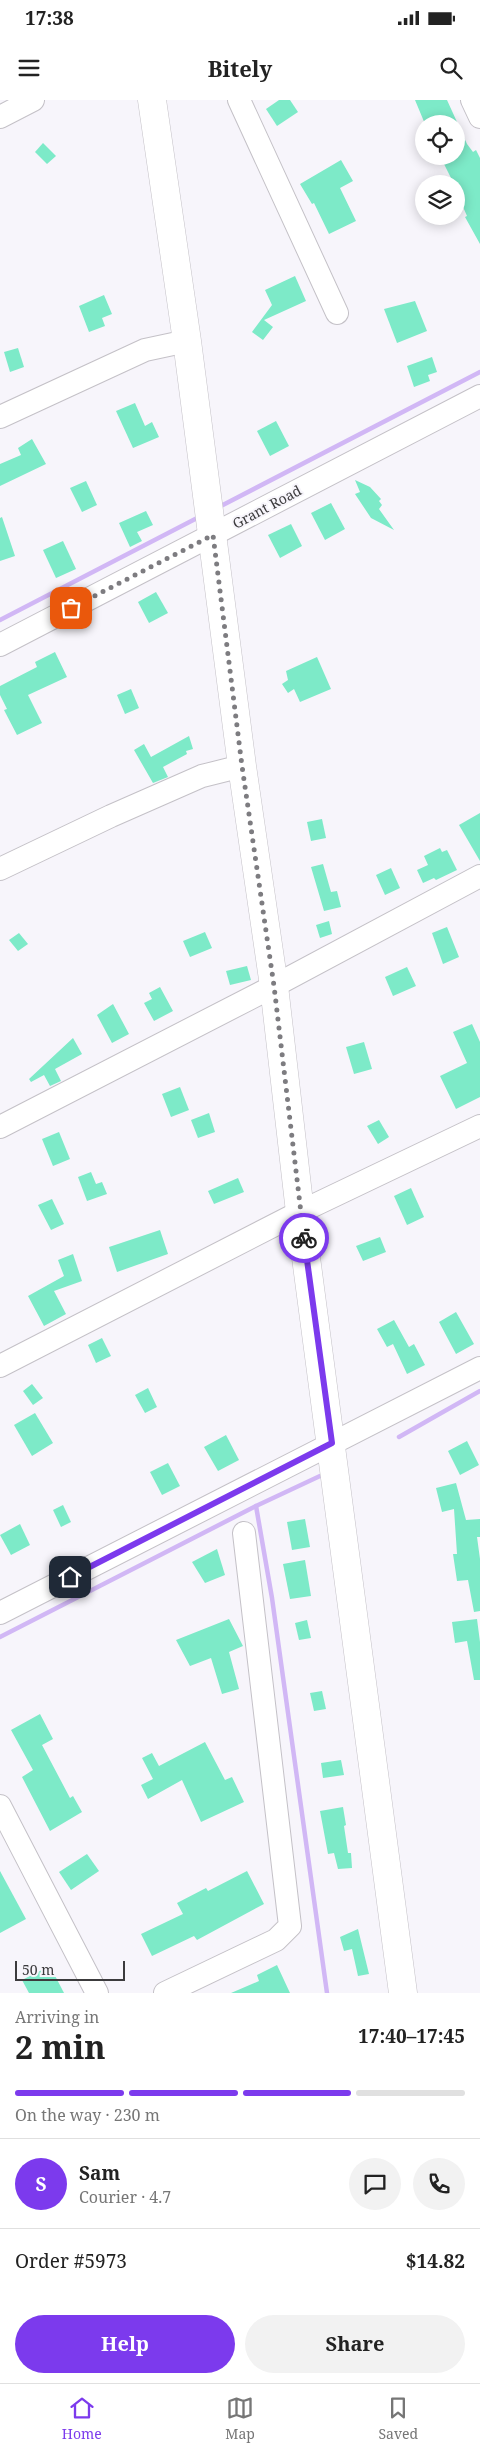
<!DOCTYPE html>
<meta charset="utf-8">
<style>
body{margin:0;font-family:"Noto Serif",serif;background:#f2f2f2;color:#222;height:100vh;display:flex;flex-direction:column;font-size:19px;white-space:nowrap}
*{box-sizing:border-box;margin:0}
p{font-size:16px;color:#767676}
.icon{flex:none;width:28px;height:28px;fill:none;stroke:currentColor;stroke-width:2;stroke-linecap:round;stroke-linejoin:round}
.map{position:relative;height:1893px;overflow:hidden}
.details{display:flex;flex-direction:column;background:#fff;flex:1}
.details>*{flex:none}
.buttons{position:absolute;left:415px;top:15px;display:grid;gap:10px}
.buttons a{display:grid;place-items:center;width:50px;height:50px;border-radius:50%;background:#fff;box-shadow:0 2px 12px #0003;font-size:25px}
.scale{position:absolute;left:15px;bottom:12px;width:110px;box-sizing:border-box;padding-left:5px;border:2px solid #3c3b3d;border-top:0;font-size:14px;line-height:18px;white-space:nowrap;color:#3c3b3d;-webkit-text-stroke:4px #f7f5fb;paint-order:stroke}
.pin{position:absolute;display:grid;place-items:center;width:42px;height:42px;color:#fff;margin:-21px;border-radius:10px;box-shadow:0 2px 8px #0006}
.courier{position:absolute;display:grid;place-items:center;width:50px;height:50px;margin:-25px;border:4px solid #7c3aed;border-radius:50%;background:#fff;color:#222;box-shadow:0 1px 6px #0007}
.headline em{font-style:normal;font-weight:700}
.headline div{display:flex;flex-direction:column-reverse}
.headline{display:flex;align-items:center;justify-content:space-between;height:85px;padding:0 15px}
h1{font-size:32px;font-weight:700;line-height:38px}
.bar{display:grid;grid-template-columns:repeat(4,1fr);gap:8px 5px;align-content:center;height:60px;padding:0 15px}
.bar i{height:6px;border-radius:4px;background:#e0e0e0}
.bar .current{background:#7c3aed}
.bar p{grid-column:span 4}
.line{display:flex;align-items:center;gap:12px;padding:0 15px;border-top:1px solid #e0e0e0}
.line div{flex:1}
.round{display:grid;place-items:center;flex:none;width:52px;height:52px;border-radius:26px;background:#f2f2f2}
.primary-button{display:flex;gap:10px;margin-top:auto;padding:10px 15px}
.primary-button a{flex:1;height:58px;border-radius:30px;background:#7c3aed;color:#fff;font-size:20px;font-weight:700;line-height:58px;text-align:center}
.primary-button a+a{background:#f2f2f2;color:#222}
.status{display:flex;justify-content:space-between;align-items:center;height:35px;padding:0 25px;background:#fff;direction:ltr}
.status svg{height:14px;fill:currentColor}
header{display:flex;justify-content:space-between;align-items:center;height:65px;padding:0 15px;background:#fff;font-size:22px;font-weight:700}
.menu{display:flex;justify-content:space-around;align-items:center;height:70px;border-top:1px solid #e0e0e0;background:#fff;font-size:14px;color:#767676}
.menu a{display:grid;justify-items:center;gap:2px}
.menu .current{color:#7c3aed}
.map>svg:first-child{display:block}
</style>
<div class="status"><b>17:38</b><svg viewBox="0 0 49 12"><path d="M0 12V9h3v3zM5 12V6h3v6zM10 12V3h3v9zM15 12V0h3v12zM26 1h20v11H26zM47 4h2v5h-2z"/></svg></div>
<header><svg class="icon" aria-label="menu" viewBox="0 0 24 24"><path d="M4 6h16M4 12h16M4 18h16"/></svg>Bitely<svg class="icon" aria-label="search" viewBox="0 0 24 24"><circle cx="10" cy="10" r="6"/><path d="M15 15l6 6"/></svg></header>
<div class="map">
<svg width="480" height="1893" viewBox="0 0 480 1893">
<rect width="100%" height="100%" fill="#f7f5fb"/>
<g fill="none" stroke-linecap="round" stroke-linejoin="round">
<g stroke="#d1b7f5" stroke-width="4.5">
<polyline points="219,407 480,272"/>
<polyline points="0,520 201,416"/>
<polyline points="399,1337 480,1291"/>
<polyline points="256,1406 272,1498 327,1893"/>
<polyline points="0,1537 256,1406 320,1376"/>
</g>
</g>
<g fill="#7deac8">
<polygon points="279,0 290,0 298,12 277,26 266,9"/>
<polygon points="415,0 447,0 467,44 473,52 476,50 480,58 480,144 465,117 467,116 456,91 456,84 454,84 440,56 456,56 456,24 425,24"/>
<polygon points="43,43 56,56 47,64 35,52"/>
<polygon points="341,60 353,81 340,88 356,121 329,134 314,103 312,104 300,84"/>
<polygon points="295,176 306,201 264,220 273,227 263,240 252,232 272,205 265,190"/>
<polygon points="104,195 112,214 102,218 105,226 89,232 79,206"/>
<polygon points="415,201 427,231 397,243 384,209"/>
<polygon points="18,248 24,267 10,272 4,252"/>
<polygon points="432,257 437,272 428,275 430,281 414,287 407,266"/>
<polygon points="135,303 145,326 152,322 159,337 133,348 116,311"/>
<polygon points="276,321 289,346 270,356 257,331"/>
<polygon points="32,339 46,364 0,386 0,364 21,355 18,348"/>
<polygon points="355,380 370,387 381,399 379,401 382,405 379,409 394,430 371,418 355,394 360,392"/>
<polygon points="86,381 97,405 82,412 70,388"/>
<polygon points="331,403 345,429 325,440 311,413"/>
<polygon points="146,411 153,425 137,432 142,441 130,447 119,423"/>
<polygon points="2,417 15,456 0,461 0,418"/>
<polygon points="291,424 302,446 280,458 268,435"/>
<polygon points="63,441 76,469 56,478 43,450"/>
<polygon points="156,492 168,513 149,523 138,502"/>
<polygon points="55,552 67,577 28,595 42,623 17,635 4,610 7,609 0,595 0,586 37,567 35,562"/>
<polygon points="317,557 331,589 300,602 294,589 288,593 282,584 288,580 286,571"/>
<polygon points="131,589 139,608 125,614 117,595"/>
<polygon points="189,636 193,649 186,651 187,654 163,667 168,677 153,683 134,650 144,644 151,657"/>
<polygon points="480,713 480,761 459,725"/>
<polygon points="322,719 326,738 311,741 307,722"/>
<polygon points="440,748 442,752 447,750 457,770 436,780 434,778 423,783 417,770 428,765 424,756"/>
<polygon points="323,764 331,792 337,791 341,807 324,811 311,767"/>
<polygon points="391,768 400,788 385,795 376,775"/>
<polygon points="329,821 332,834 320,838 316,825"/>
<polygon points="447,827 459,857 443,864 432,833"/>
<polygon points="205,832 212,848 190,857 183,841"/>
<polygon points="19,833 28,844 18,851 9,840"/>
<polygon points="247,866 251,880 230,885 226,871"/>
<polygon points="407,867 416,886 393,896 385,877"/>
<polygon points="160,887 173,911 154,921 144,903 152,899 149,893"/>
<polygon points="113,904 129,934 112,943 97,915"/>
<polygon points="472,924 480,942 480,997 456,1009 440,976 467,963 453,932"/>
<polygon points="73,938 82,954 55,969 61,981 50,986 44,975 31,982 29,979"/>
<polygon points="364,942 372,969 354,974 346,947"/>
<polygon points="180,987 189,1010 171,1017 162,994"/>
<polygon points="209,1013 215,1032 198,1038 191,1020"/>
<polygon points="379,1020 389,1037 378,1044 367,1026"/>
<polygon points="59,1032 70,1059 53,1066 42,1039"/>
<polygon points="91,1072 96,1084 102,1082 107,1094 87,1101 78,1077"/>
<polygon points="238,1078 244,1092 214,1104 208,1091"/>
<polygon points="411,1088 424,1117 407,1125 394,1096"/>
<polygon points="52,1099 64,1124 51,1130 38,1105"/>
<polygon points="160,1130 168,1154 117,1172 109,1147"/>
<polygon points="380,1137 386,1152 363,1161 356,1146"/>
<polygon points="73,1154 82,1181 54,1191 66,1214 44,1226 28,1196 64,1176 58,1160"/>
<polygon points="456,1212 474,1244 456,1254 439,1222"/>
<polygon points="394,1220 409,1247 414,1244 425,1265 407,1274 393,1244 387,1247 377,1229"/>
<polygon points="102,1238 111,1256 96,1263 88,1245"/>
<polygon points="32,1284 43,1298 33,1305 23,1291"/>
<polygon points="148,1288 157,1307 145,1313 135,1295"/>
<polygon points="35,1313 53,1343 32,1356 14,1325"/>
<polygon points="226,1335 239,1360 218,1371 204,1347"/>
<polygon points="467,1341 479,1365 460,1375 448,1351"/>
<polygon points="168,1363 180,1386 162,1395 150,1372"/>
<polygon points="456,1383 466,1420 480,1419 480,1437 477,1437 480,1459 480,1511 474,1512 468,1480 457,1481 453,1454 457,1454 454,1409 442,1412 436,1388"/>
<polygon points="63,1405 71,1422 61,1427 53,1410"/>
<polygon points="305,1419 310,1447 292,1450 287,1422"/>
<polygon points="20,1424 30,1445 11,1455 0,1435"/>
<polygon points="217,1449 225,1475 205,1483 192,1462"/>
<polygon points="305,1460 311,1496 290,1499 283,1464"/>
<polygon points="229,1519 243,1546 229,1552 239,1589 222,1594 211,1558 190,1566 176,1540"/>
<polygon points="477,1519 480,1542 480,1580 474,1580 467,1541 455,1543 452,1522"/>
<polygon points="307,1520 311,1538 299,1540 295,1523"/>
<polygon points="322,1591 326,1609 314,1611 310,1593"/>
<polygon points="40,1614 53,1639 42,1645 70,1698 73,1696 82,1712 50,1731 22,1677 33,1670 11,1630"/>
<polygon points="205,1642 225,1680 232,1677 244,1702 201,1722 182,1680 148,1699 141,1685 153,1679 142,1658 152,1653 159,1666"/>
<polygon points="341,1660 344,1675 323,1678 321,1663"/>
<polygon points="343,1707 346,1725 344,1726 348,1753 351,1753 352,1768 338,1769 334,1753 328,1754 320,1711"/>
<polygon points="87,1754 99,1771 71,1790 59,1772"/>
<polygon points="0,1771 26,1819 0,1833"/>
<polygon points="247,1771 264,1804 197,1840 194,1836 152,1856 141,1834 183,1814 177,1803 206,1788 208,1791"/>
<polygon points="358,1829 369,1874 358,1876 352,1849 344,1851 340,1837"/>
<polygon points="277,1865 290,1893 231,1893 259,1881 257,1875"/>
<polygon points="50,1866 64,1893 29,1893 22,1880"/>
</g>
<g fill="none" stroke-linecap="round" stroke-linejoin="round">
<g stroke="#c4c1c7" stroke-width="24">
<g id="minor">
<polyline points="239,0 337,213"/>
<polyline points="472,0 480,17"/>
<polyline points="0,17 33,0"/>
<polyline points="0,317 145,250 187,241"/>
<polyline points="0,545 480,296"/>
<polyline points="0,769 111,716 202,676 242,666"/>
<polyline points="0,1027 274,886 480,776"/>
<polyline points="0,1266 300,1112 480,1026"/>
<polyline points="0,1513 480,1268"/>
<polyline points="0,1706 97,1893"/>
<polyline points="165,1893 276,1840 290,1826 244,1433"/>
</g>
</g>
<g stroke="#c4c1c7" stroke-width="29">
<polyline id="major" points="152,0 187,241 242,666 274,886 300,1112 403,1893"/>
</g>
<use href="#minor" stroke="#fff" stroke-width="22"/>
<use href="#major" stroke="#fff" stroke-width="28"/>
</g>
<g fill="none" stroke-linecap="round" stroke-linejoin="round">
<polyline stroke="#7d7c80" stroke-width="5" stroke-dasharray="0 9" points="71,508 213,435 242,666 274,886 304,1138"/>
<polyline stroke="#7c3aed" stroke-width="6" points="70,1477 332,1343 304,1138"/>
</g>
<g text-anchor="middle" stroke-width="4" stroke-linejoin="round" paint-order="stroke">
<g font-size="14" fill="#3c3b3d" stroke="#f7f5fb">
<text transform="translate(267 407) rotate(-28)" y="5">Grant Road</text>
</g>
</g>
</svg>
<div class="buttons">
<a><svg class="icon" aria-label="locate" viewBox="0 0 24 24"><circle cx="12" cy="12" r="6"/><path d="M12 2v4M12 18v4M2 12h4M18 12h4"/></svg></a>
<a><svg class="icon" aria-label="layers" viewBox="0 0 24 24"><path d="M12 4l9 5-9 5-9-5zM3 14l9 5 9-5"/></svg></a>
</div>
<div class="scale">50 m</div>
<div class="pin" style="left:71px;top:508px;background:#ea580c"><svg class="icon" aria-label="bag" viewBox="0 0 24 24"><path d="M5 8h14l-1 12H6zM9 8a3 3 0 0 1 6 0"/></svg></div>
<div class="pin" style="left:70px;top:1477px;background:#1f2937"><svg class="icon" aria-label="home" viewBox="0 0 24 24"><path d="M3 11l9-7 9 7M6 9v11h12V9"/></svg></div>
<div class="courier" style="left:304px;top:1138px"><svg class="icon" aria-label="bike" viewBox="0 0 24 24"><circle cx="6" cy="16" r="4"/><circle cx="18" cy="16" r="4"/><path d="M6 16l4-8h5l3 8M10 8l3 8H6M13 5h3"/></svg></div>
</div>
<section class="details">
<div class="headline"><div><h1>2 min</h1><p>Arriving in</p></div><em>17:40–17:45</em></div>
<div class="bar"><i class="current"></i><i class="current"></i><i class="current"></i><i></i><p>On the way · 230 m</p></div>
<div class="line" style="height:90px"><b class="round" style="background:#7c3aed;color:#fff">S</b><div><b>Sam</b><p>Courier · 4.7</p></div><a class="round"><svg class="icon" aria-label="chat" viewBox="0 0 24 24"><path d="M4 5h16v11H9l-5 4z"/></svg></a><a class="round"><svg class="icon" aria-label="phone" viewBox="0 0 24 24"><path d="M5 4h4l2 5-3 2q2 4 5 5l2-3 5 2v4C11 20 4 13 5 4z"/></svg></a></div>
<div class="line" style="height:65px"><div>Order #5973</div><b>$14.82</b></div>
<div class="primary-button"><a>Help</a><a>Share</a></div>
</section>
<nav class="menu">
<a class="current"><svg class="icon" aria-label="home" viewBox="0 0 24 24"><path d="M3 11l9-7 9 7M6 9v11h12V9"/></svg>Home</a>
<a><svg class="icon" aria-label="map" viewBox="0 0 24 24"><path d="M3 6l6-2 6 2 6-2v14l-6 2-6-2-6 2zM9 4v14M15 6v14"/></svg>Map</a>
<a><svg class="icon" aria-label="saved" viewBox="0 0 24 24"><path d="M7 4h10v16l-5-4-5 4z"/></svg>Saved</a>
</nav>
